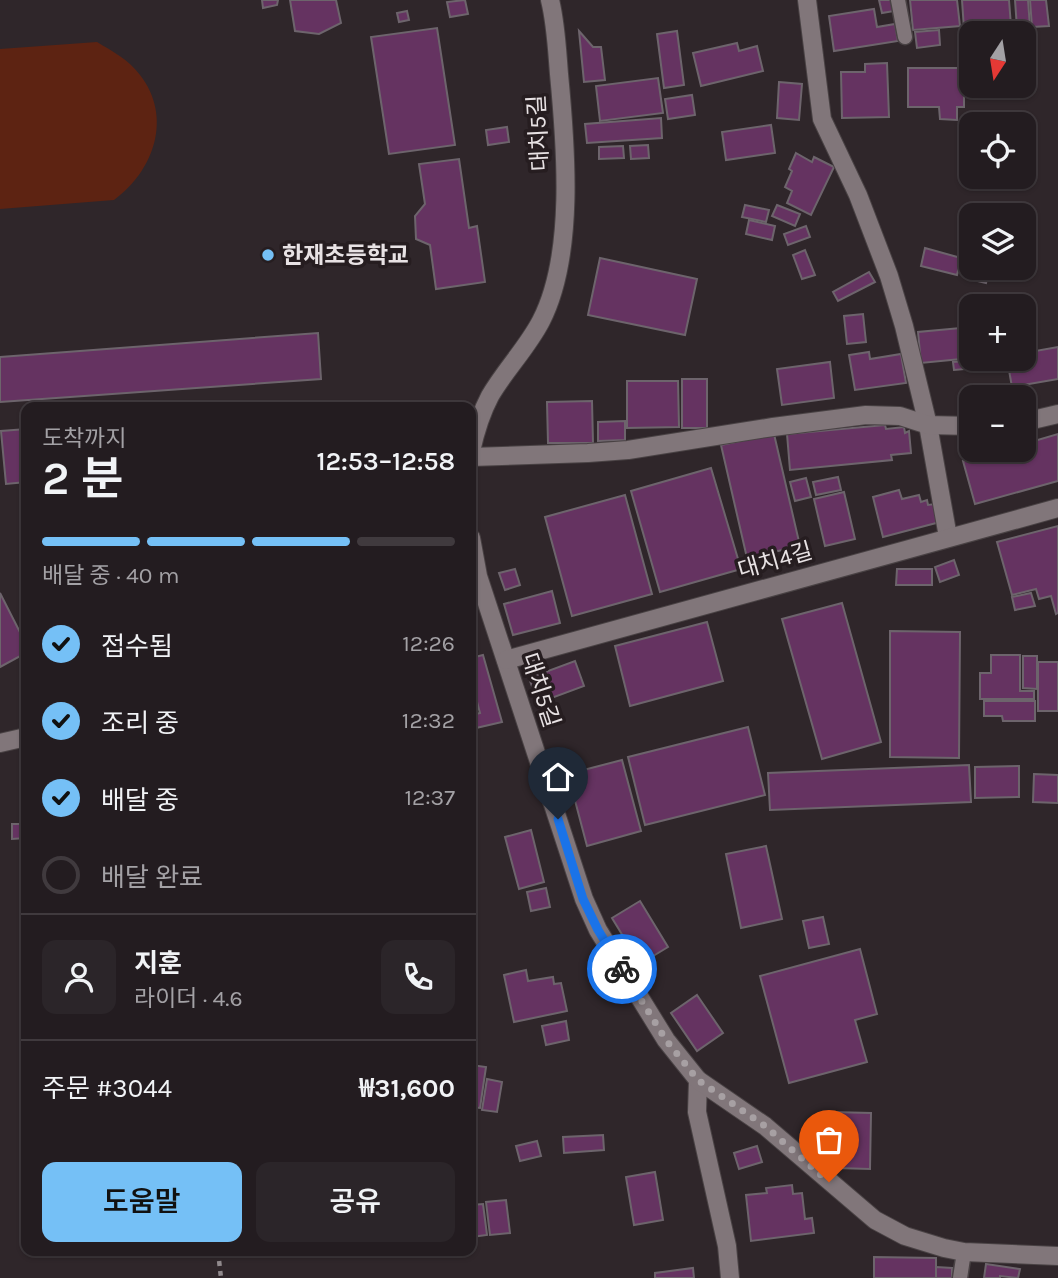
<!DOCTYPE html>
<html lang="ko">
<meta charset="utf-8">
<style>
body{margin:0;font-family:Karla,"Noto Sans KR",sans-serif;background:#2b2529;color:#f1f3f6;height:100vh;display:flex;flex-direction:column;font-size:26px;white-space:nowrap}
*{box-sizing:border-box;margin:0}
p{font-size:23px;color:#a3a1a5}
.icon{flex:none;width:38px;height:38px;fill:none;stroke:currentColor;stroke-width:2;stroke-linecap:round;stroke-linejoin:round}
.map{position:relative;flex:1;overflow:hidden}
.side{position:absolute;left:21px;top:402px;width:455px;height:854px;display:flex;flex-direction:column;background:#231c20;border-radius:14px;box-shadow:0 2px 5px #0004,0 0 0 2px #403a3e}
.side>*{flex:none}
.needle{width:46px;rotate:192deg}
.fabs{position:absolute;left:959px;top:21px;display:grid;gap:14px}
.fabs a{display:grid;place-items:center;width:77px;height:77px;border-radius:14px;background:#231c20;box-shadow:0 2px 5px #0004,0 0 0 2px #403a3e;font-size:35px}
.pin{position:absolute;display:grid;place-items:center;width:60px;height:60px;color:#fff;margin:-72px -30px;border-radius:50% 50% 50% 0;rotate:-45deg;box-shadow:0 0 7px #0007}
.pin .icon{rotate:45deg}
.courier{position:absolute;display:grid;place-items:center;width:70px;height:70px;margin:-35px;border:5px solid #1a73e8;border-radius:50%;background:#fff;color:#222;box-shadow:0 2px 9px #0007}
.summary em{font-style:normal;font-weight:600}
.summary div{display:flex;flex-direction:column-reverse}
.summary{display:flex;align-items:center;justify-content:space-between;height:119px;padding:0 21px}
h1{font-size:46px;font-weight:600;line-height:52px}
.bar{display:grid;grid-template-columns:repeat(4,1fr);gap:10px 7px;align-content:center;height:84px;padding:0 21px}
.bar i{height:9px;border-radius:5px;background:#403a3e}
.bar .current{background:#75c0f6}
.bar p{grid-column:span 4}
.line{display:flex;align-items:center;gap:18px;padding:0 21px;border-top:2px solid #403a3e}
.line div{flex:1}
.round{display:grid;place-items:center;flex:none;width:74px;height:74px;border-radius:14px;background:#2b2529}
ol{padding:0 21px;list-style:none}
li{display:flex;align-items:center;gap:21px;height:77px}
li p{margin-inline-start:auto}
li .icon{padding:7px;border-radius:50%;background:#75c0f6;color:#111;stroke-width:4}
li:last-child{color:#a3a1a5}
li i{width:38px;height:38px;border:4px solid #403a3e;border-radius:50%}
.button{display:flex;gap:14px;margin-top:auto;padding:14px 21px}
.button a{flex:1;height:80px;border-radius:14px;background:#75c0f6;color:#111;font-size:28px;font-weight:600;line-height:80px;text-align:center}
.button a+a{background:#2b2529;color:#f1f3f6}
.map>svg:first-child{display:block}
</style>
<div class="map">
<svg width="1058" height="1278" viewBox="0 0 1058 1278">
<rect width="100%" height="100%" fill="#2f262a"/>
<path fill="#5d2312" d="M 97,42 C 112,51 129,60 140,75 C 173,117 154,171 114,200 L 0,209 L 0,49 Z"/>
<g fill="#653361" stroke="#6d646c" stroke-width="2">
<polygon points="262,0 278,0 277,5 263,8"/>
<polygon points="290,0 336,0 341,23 319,34 295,31"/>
<polygon points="465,0 468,14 450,17 447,2"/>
<polygon points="879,0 892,0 894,11 882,13"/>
<polygon points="910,0 957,0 960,26 913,30"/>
<polygon points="962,0 1009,0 1011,26 964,29"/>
<polygon points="1015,0 1028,0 1030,27 1017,28"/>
<polygon points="1030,0 1046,0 1049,26 1032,27"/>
<polygon points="874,9 877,27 895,24 898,41 834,51 829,16"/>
<polygon points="407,11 409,20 399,22 397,13"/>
<polygon points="437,28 455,145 389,154 371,37"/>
<polygon points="939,30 940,45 917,48 915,32"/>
<polygon points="579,31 593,47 601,47 605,80 584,82"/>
<polygon points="677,31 684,85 664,88 657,34"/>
<polygon points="737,43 739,51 757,46 763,71 701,86 693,53"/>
<polygon points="887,63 889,117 842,118 841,72 865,72 865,64"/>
<polygon points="908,68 964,68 964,107 957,107 957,120 940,119 939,107 908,107"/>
<polygon points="658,78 663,113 600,121 596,86"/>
<polygon points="779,82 802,84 799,120 777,118"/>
<polygon points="692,95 695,115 668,119 665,99"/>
<polygon points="661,118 662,138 587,143 585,124"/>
<polygon points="771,125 775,153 726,160 722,132"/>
<polygon points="507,127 509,142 488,145 486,130"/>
<polygon points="648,145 649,158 631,159 630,146"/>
<polygon points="623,146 624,158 599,159 599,147"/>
<polygon points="796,153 812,162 814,157 834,167 811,215 787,203 792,191 785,187 792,171 789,169"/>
<polygon points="459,159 469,228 477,226 485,282 436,289 430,245 416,239 415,216 425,204 419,164"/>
<polygon points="745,205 769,210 766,222 742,217"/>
<polygon points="777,205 800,214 795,226 772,216"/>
<polygon points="749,220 775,226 772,240 746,234"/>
<polygon points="806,226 810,237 788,245 784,234"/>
<polygon points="925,248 961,258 957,275 921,266"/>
<polygon points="805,250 815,275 802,279 793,255"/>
<polygon points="600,258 697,279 685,335 588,315"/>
<polygon points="970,260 971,261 971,268 990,268 986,283 965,278"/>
<polygon points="869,272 875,282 838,301 833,292"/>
<polygon points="863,314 866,342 847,344 844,316"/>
<polygon points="971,327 971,358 921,363 918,332"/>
<polygon points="318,333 321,379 0,402 0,357"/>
<polygon points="1058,347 1058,379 1012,387 1007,359 1024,359 1024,353"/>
<polygon points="869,352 870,359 901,354 906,383 855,390 849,355"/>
<polygon points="988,359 989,367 954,370 953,362"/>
<polygon points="830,362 834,398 782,405 777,369"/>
<rect x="682" y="379" width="25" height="49"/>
<polygon points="627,381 678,381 679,427 627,428"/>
<polygon points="592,401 593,443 548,443 547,402"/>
<polygon points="625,421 625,440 598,441 598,422"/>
<polygon points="885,425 886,429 904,427 905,433 909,431 911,453 891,455 892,460 790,470 787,434"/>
<polygon points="26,429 26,482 6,484 1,431"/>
<polygon points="774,434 800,546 747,558 721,445"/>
<polygon points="1058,434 1058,481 975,504 963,461 1003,450 1024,450 1024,444"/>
<polygon points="711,468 741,569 660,592 631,491"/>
<polygon points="838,477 841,490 816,495 813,482"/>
<polygon points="806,478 811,497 795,501 790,482"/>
<polygon points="899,490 902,499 919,495 921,502 927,500 928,505 935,504 940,522 883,537 873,497"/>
<polygon points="844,492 855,539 825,546 814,499"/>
<polygon points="625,495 652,594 572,616 545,517"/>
<polygon points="1058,526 1058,613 1056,614 1051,596 1039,599 1036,589 1012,595 997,542"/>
<polygon points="954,560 959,575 940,582 935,567"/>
<polygon points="515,569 520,585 505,590 499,573"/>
<polygon points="897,569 932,569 932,585 896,585"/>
<polygon points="552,591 560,623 513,635 504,604"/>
<polygon points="0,593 26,644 26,653 0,667"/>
<polygon points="1031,593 1035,606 1015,610 1012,597"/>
<polygon points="842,603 881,742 822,759 782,619"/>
<polygon points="707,622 723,681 630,706 615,646"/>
<polygon points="890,631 960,632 959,758 890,757"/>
<polygon points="483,655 502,722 476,728 472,715 480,713 471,679 476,677 471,658"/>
<polygon points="991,655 1020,655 1020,691 1034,691 1034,699 980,699 980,673 991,673"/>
<polygon points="1023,656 1037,656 1037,689 1023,688"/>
<polygon points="575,661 584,686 538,703 529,678"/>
<rect x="1038" y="662" width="20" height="49"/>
<polygon points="984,701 1035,701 1035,721 1003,721 1002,716 984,716"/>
<polygon points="748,727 765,795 645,825 628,757"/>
<polygon points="622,760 641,831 587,846 568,774"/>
<polygon points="969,765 971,802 770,810 768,773"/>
<polygon points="1019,766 1019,797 975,798 975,767"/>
<polygon points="1034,774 1058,775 1058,803 1033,802"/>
<polygon points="12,824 26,824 26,838 12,839"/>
<polygon points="531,830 544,882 519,889 505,837"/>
<polygon points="766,846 782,919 741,928 726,854"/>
<polygon points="546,888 550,907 531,911 527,892"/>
<polygon points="640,901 668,947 640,964 612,918"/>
<polygon points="823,917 829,944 809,948 803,921"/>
<polygon points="860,949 877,1014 855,1020 867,1062 789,1083 760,976"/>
<polygon points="526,970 528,981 553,977 554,984 561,983 567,1011 514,1022 504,975"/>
<polygon points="697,995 723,1033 697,1051 671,1013"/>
<polygon points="566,1021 569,1040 546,1045 542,1026"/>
<polygon points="471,1065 486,1067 480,1108 471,1107"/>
<polygon points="487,1079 502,1082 497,1112 482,1110"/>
<polygon points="831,1112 871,1113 870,1169 836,1168 836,1149 830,1149"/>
<polygon points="813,1120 825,1121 824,1141 812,1141"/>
<polygon points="603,1135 604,1150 564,1153 563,1137"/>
<polygon points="537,1141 541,1156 520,1161 516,1146"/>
<polygon points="757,1146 762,1162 739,1169 734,1153"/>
<polygon points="655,1172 663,1220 634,1225 626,1177"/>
<polygon points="792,1185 793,1194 802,1193 805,1219 812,1218 814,1233 751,1241 746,1195 767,1193 766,1188"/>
<polygon points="506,1200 510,1233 490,1235 486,1202"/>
<polygon points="483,1204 487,1235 471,1237 471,1205"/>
<polygon points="874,1257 936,1258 936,1278 874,1278"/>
<polygon points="986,1264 1020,1269 1018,1278 1000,1276 1000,1278 984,1278"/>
<polygon points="936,1267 952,1268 952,1278 936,1278"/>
<polygon points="693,1268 694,1278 655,1278 655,1273"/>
</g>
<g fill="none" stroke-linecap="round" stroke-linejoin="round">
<g stroke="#494244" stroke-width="17">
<g id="lane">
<polyline points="898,0 905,37"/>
<polyline points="960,1278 964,1252"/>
</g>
</g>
<g stroke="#494244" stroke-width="20">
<g id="street">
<polyline points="807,0 822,119 858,195 889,276 904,326 928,425 948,537"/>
<polyline points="1024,422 1058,414"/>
<path d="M 471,451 C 475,433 481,413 490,396 C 505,370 527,348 541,321 C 575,255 566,147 559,74 C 557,50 556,24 550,0"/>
<polyline points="471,457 588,453 628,450 773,427 866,415 900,416 928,425 971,426"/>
<polyline points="471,538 478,576 584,899 598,930 666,1040 698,1080 697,1112 727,1246 730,1278"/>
<polyline points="506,660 1058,508"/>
<polyline points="0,743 26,737"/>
<polyline points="698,1080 765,1126 875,1220 905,1236 944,1248 964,1252 1058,1256"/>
</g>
</g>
<polyline stroke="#918a8d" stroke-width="4.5" stroke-dasharray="5 5" stroke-linecap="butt" points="218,1251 221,1278"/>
<use href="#lane" stroke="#81767a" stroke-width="14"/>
<use href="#street" stroke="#81767a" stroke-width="18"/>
</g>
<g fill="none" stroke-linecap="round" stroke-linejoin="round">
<polyline stroke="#a7a0a3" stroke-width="7" stroke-dasharray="0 12.6" points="622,969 666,1040 698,1080 765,1126 829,1182"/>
<polyline stroke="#1a73e8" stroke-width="9" points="558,819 583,899 598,930 622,969"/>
</g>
<circle fill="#75c0f6" stroke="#261d20" stroke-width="2.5" cx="268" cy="255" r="7"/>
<g text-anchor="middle" stroke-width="7" stroke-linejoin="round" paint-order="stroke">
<g font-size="23" fill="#e8e2e4" stroke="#261d20">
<text transform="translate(538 133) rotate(-93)" y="8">대치5길</text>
<text transform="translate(775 560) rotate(-16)" y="8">대치4길</text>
<text transform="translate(541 690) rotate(72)" y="8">대치5길</text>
</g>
<g font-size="23" font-weight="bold" fill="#e8e2e4" stroke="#261d20" text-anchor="start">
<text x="282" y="263">한재초등학교</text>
</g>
</g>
</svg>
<div class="fabs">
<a><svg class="needle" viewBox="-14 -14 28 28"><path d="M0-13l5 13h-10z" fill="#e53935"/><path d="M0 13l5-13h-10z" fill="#a3a1a5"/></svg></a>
<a><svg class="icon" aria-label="locate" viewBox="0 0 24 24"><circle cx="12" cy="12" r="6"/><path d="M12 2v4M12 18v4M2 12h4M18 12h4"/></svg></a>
<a><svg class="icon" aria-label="layers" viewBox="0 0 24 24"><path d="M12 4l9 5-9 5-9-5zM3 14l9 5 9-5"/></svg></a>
<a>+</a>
<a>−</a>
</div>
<div class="pin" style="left:829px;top:1182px;background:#ea580c"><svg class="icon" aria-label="bag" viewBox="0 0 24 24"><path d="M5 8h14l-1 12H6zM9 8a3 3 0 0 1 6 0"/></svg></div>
<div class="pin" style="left:558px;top:819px;background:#1f2937"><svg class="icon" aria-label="home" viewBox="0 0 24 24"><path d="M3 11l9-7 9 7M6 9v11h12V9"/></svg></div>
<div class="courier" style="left:622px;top:969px"><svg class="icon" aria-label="bike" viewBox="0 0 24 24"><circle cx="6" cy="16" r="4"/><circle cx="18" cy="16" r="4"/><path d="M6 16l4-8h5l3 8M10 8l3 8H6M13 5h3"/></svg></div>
<section class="side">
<div class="summary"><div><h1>2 분</h1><p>도착까지</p></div><em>12:53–12:58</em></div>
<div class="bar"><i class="current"></i><i class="current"></i><i class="current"></i><i></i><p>배달 중 · 40 m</p></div>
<ol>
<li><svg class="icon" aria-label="check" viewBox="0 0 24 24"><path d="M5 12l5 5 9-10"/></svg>접수됨<p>12:26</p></li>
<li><svg class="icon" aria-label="check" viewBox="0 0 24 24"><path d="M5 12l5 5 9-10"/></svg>조리 중<p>12:32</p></li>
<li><svg class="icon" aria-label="check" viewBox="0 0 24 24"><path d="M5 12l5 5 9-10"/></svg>배달 중<p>12:37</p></li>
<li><i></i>배달 완료</li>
</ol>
<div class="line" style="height:126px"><a class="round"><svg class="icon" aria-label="person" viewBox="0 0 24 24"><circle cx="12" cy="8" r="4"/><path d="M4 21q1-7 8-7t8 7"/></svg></a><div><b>지훈</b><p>라이더 · 4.6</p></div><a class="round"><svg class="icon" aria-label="phone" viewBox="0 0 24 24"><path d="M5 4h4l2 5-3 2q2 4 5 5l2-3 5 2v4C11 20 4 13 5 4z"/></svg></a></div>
<div class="line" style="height:91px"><div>주문 #3044</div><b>₩31,600</b></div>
<div class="button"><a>도움말</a><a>공유</a></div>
</section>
</div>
